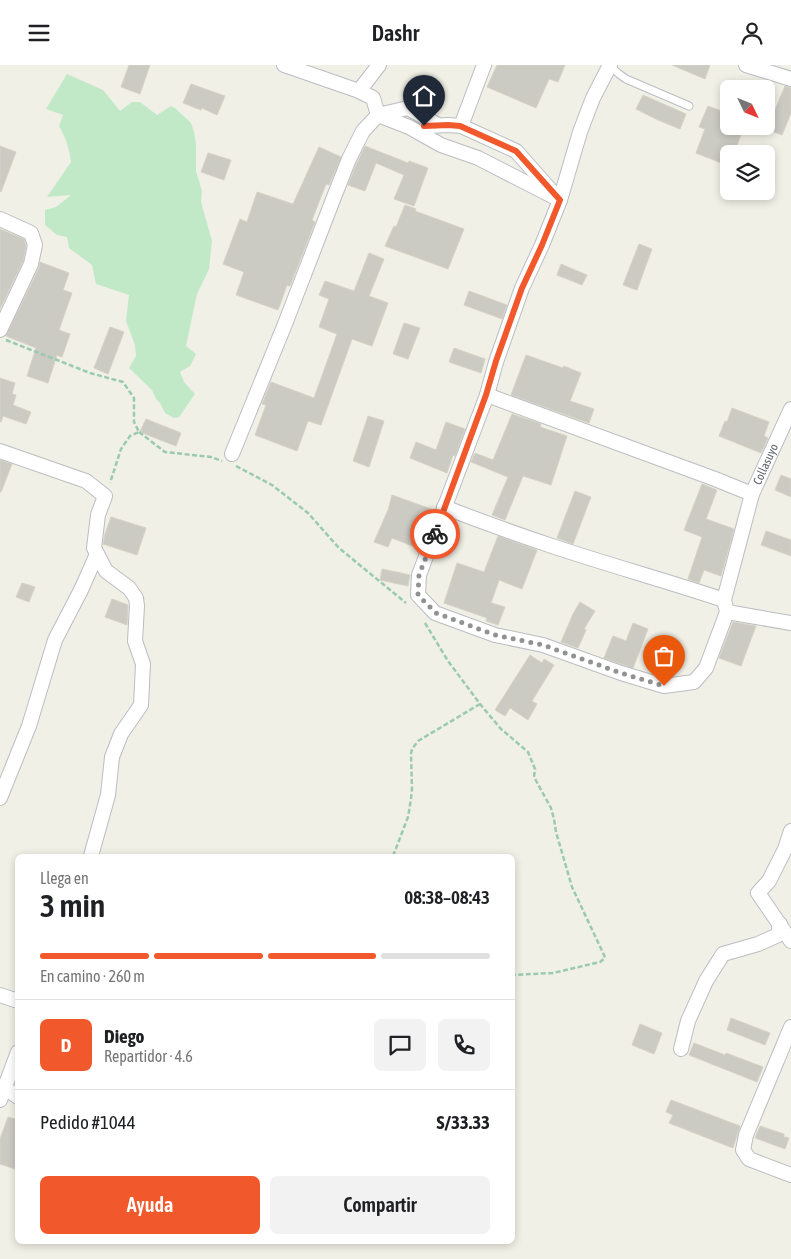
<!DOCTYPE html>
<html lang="es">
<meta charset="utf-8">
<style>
body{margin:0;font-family:"Asap Condensed",sans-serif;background:#f2f2f2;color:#202124;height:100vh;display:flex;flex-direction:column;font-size:19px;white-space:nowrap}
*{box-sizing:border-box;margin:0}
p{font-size:16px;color:#757577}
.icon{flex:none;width:28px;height:28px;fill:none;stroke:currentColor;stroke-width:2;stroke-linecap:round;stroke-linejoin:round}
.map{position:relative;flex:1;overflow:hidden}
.sheet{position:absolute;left:15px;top:789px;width:500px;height:390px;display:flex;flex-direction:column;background:#fff;border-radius:8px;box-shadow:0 2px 8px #0003}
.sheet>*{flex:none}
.needle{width:32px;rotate:133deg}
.tools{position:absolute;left:720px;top:15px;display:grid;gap:10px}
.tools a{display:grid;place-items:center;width:55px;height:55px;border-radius:8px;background:#fff;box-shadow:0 2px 8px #0003;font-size:25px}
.pin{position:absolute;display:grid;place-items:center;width:42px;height:42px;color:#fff;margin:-51px -21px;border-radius:50% 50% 50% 0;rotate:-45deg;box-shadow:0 0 5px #0007}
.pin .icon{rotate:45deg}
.courier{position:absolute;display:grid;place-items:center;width:50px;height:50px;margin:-25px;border:4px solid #f1582c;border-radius:50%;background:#fff;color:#222;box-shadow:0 1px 6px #0007}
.head em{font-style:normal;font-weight:600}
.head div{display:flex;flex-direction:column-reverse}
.head{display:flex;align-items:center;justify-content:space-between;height:85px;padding:0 25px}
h1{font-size:32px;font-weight:600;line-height:38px}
.bar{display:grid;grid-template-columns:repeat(4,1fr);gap:8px 5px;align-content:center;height:60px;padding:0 25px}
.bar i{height:6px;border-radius:4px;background:#e0e0e0}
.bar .active{background:#f1582c}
.bar p{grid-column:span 4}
.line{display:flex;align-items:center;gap:12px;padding:0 25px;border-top:1px solid #e0e0e0}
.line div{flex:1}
.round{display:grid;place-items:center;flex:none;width:52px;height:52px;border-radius:8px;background:#f2f2f2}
.cta{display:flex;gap:10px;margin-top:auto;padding:10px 25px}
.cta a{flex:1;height:58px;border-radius:8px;background:#f1582c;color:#fff;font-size:20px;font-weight:600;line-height:58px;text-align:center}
.cta a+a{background:#f2f2f2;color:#202124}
header{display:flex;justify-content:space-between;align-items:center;height:65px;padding:0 25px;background:#fff;font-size:22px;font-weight:600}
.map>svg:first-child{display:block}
</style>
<header><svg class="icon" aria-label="menu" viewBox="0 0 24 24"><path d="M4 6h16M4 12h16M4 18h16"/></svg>Dashr<svg class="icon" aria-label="person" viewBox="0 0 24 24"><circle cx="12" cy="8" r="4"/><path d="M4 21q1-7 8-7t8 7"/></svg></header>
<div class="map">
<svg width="791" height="1194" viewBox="0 0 791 1194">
<rect width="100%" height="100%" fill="#f0f0e6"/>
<path fill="#c2e9c7" d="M 67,9 L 103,25 L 120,46 L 132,37 L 140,37 L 157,50 L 171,41 L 175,43 L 191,58 L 194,67 L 196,79 L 196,106 L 202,126 L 201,137 L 212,176 L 209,204 L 197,229 L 186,281 L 196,289 L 190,301 L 180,307 L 184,317 L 195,329 L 179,352 L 174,353 L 165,348 L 160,338 L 156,334 L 152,325 L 129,303 L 136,291 L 135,280 L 126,256 L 129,230 L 96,219 L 92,200 L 69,183 L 67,172 L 57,170 L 45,160 L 45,145 L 56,142 L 71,130 L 47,132 L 71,97 C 69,83 66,73 59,61 L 63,50 L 46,44 Z"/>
<g fill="#cbcac3" stroke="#d6d3c4">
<polygon points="129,0 150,0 140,29 121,22"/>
<polygon points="497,0 565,0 558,17 549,14 536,43 487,22"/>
<polygon points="672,0 710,0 705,14"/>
<polygon points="191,19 225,31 217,50 202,43 201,45 183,38"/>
<polygon points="785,21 791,23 791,48 782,70 767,64"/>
<polygon points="643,30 686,49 680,64 658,55 636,44"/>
<polygon points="708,41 729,49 729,61 744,61 734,89 729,89 729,101 696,88 705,64 699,62"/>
<polygon points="0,81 16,87 1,127 0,126"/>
<polygon points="365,81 408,98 409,96 428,103 414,141 394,134 404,110 376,98 365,126 348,120 357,98"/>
<polygon points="319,82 341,92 329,120 326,119 312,155 315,157 290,221 287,220 278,245 236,230 244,207 223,199 240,154 247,157 257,127 293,139"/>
<polygon points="208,88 231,95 224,115 201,107"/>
<polygon points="405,140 416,144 415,146 464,164 448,204 385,181 394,161 396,162"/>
<polygon points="0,164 24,174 26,181 23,196 0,244"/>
<polygon points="639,179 652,184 637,225 623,220"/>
<polygon points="369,188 384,194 369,231 388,238 372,281 352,274 321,360 308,356 297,386 255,370 266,340 262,339 271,317 314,333 337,269 319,262 329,234 319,230 325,216 354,226"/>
<polygon points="40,197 69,208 63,225 72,228 59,265 70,269 62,292 57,290 48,318 27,311 36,283 6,271 39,203"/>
<polygon points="561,199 587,210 582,220 557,210"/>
<polygon points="469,226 507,240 502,254 464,240"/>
<polygon points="404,258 420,263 408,294 393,289"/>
<polygon points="110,262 124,267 108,309 94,303"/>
<polygon points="454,283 485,294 481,308 449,297"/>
<polygon points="526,290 563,303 564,301 581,308 570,336 594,344 589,358 511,330"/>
<polygon points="0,313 15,318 12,329 16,330 13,340 31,347 26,359 3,351 1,357 0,357"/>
<polygon points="732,343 769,357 764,371 768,373 761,388 719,371 725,356 727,357"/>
<polygon points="512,349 541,359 540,362 567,371 551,420 523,411 505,455 492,450 508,412 471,397 475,388 493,395"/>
<polygon points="368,351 384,356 369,402 353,396"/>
<polygon points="146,354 181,368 176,381 140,367"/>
<polygon points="446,357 465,364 455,391 453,390 447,408 410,393 416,377 436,385"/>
<polygon points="0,395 12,399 1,427 0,427"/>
<polygon points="781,410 791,414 791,432 775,425"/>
<polygon points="702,419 717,425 706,454 734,464 721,511 704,505 699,518 688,514 702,472 684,465"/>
<polygon points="575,426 591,432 573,479 557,473"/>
<polygon points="392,430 434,445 420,484 392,473 388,482 374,477 388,445"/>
<polygon points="111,452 146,463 137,490 103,479 105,469"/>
<polygon points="766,466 791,475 791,491 761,480"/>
<polygon points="498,471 537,485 522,524 499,515 491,538 505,542 498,560 486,556 487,553 444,538 457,498 484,507"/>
<polygon points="382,504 410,510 408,521 380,515"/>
<polygon points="22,518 35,522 29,537 16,532"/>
<polygon points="112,534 128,540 127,560 105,552"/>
<polygon points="580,537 595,546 584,564 586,565 578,583 561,577 573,549"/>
<polygon points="733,557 756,561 741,601 719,593"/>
<polygon points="633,558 648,564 633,603 604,593 613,571 626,576"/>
<polygon points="530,590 542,598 544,594 554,600 532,636 537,639 528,655 510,643 505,651 495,645"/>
<polygon points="731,953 770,968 765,980 727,965"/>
<polygon points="640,959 662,968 654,989 632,980"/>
<polygon points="694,978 725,990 726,988 763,1002 757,1017 689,990"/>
<polygon points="671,1035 740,1061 733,1083 669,1058 673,1050 666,1047"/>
<polygon points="8,1052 18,1055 18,1105 0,1099 0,1074"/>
<polygon points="760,1061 784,1069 784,1072 789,1073 785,1084 755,1073"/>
</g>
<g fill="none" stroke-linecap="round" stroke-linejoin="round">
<g stroke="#babdc2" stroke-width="9">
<polyline id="service" points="610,1 619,9 626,14 689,41"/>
</g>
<g stroke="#babdc2" stroke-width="16">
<g id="minor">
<polyline points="284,0 359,26 373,33 378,50"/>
<path id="s1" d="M 610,0 L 593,33 L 580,67 L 560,135 L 542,180 L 522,223 L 496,297 L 487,330 L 419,510 L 418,530 L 435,548 L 495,570 L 543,580 L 621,608 L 664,621 L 694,617 L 706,603 L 727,547 L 724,535 L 752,429 L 791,344"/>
<polyline points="746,0 791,14"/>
<polyline points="359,26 379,0"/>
<polyline points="378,50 409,62 441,80 478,93 560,135"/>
<polyline points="430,61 448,60 461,61 484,0"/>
<polyline points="461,61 516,86 554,129"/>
<polyline points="0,154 31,168 35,180 31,199 0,265"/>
<polyline points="487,330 715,414 752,429"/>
<polyline points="0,386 86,416 105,431 98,450 94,483 106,506 129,523 136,533 137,541 135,576 143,599 141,640 121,669 112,692 108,730 91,791"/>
<polyline points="232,389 285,259 334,132 349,94 363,66 378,50 408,43 438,60"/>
<path d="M 444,442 C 480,456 516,469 552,481 C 609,500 667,516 724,535"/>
<polyline points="727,547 791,558"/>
<polyline points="0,733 29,661 55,575 81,525 97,489"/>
<polyline points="791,766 785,784 769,816 758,828 791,876"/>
<polyline points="0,930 18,936"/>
<polyline points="791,962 746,1070 743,1085 749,1094 791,1110"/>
<polyline points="681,984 688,956 706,916 723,889 758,879 778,870 780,859"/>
<polyline points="5,1023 18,1032"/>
<polyline points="0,1035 18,987"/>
</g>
</g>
<g stroke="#9acaaf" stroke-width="2.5" stroke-dasharray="5 2.5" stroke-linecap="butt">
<polyline points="6,275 90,308 123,317 134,333 134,357 139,367 130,371 121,384 110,418"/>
<polyline points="139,367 165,387 211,392 222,396"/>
<polyline points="236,401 272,420 308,448 339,483 406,538"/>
<polyline points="425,558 448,596 480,639 501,664 528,687 535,704 534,712 551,743 554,754 556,767 572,822 604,890 605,893 600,897 553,908 512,910"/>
<polyline points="393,791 408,752 411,734 412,724 411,689 412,684 418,676 480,639"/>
</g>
<use href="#service" stroke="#fff" stroke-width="7"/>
<use href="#minor" stroke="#fff" stroke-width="14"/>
</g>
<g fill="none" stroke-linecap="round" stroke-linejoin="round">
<polyline stroke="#909293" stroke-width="5" stroke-dasharray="0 9" points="435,469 419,510 418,530 436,548 495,570 543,580 621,608 664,621"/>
<polyline stroke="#f1582c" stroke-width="6" points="424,61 448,60 460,61 516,86 560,135 542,180 522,223 496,296 486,330 435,469"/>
</g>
<g text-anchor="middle" stroke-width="4.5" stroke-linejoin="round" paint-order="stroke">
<g font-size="12" fill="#5d6067" stroke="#fff">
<text dy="4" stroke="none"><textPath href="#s1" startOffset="1094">Collasuyo</textPath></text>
</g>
</g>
</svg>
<div class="tools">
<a><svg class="needle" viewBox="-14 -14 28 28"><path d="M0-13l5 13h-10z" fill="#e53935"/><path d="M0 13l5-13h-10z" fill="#757577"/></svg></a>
<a><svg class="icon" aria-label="layers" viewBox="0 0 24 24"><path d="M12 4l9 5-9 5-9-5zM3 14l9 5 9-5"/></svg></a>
</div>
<div class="pin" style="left:664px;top:621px;background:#ea580c"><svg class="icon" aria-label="bag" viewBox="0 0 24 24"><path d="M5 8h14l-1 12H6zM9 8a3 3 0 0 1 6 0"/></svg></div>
<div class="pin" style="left:424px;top:61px;background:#1f2937"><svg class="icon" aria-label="home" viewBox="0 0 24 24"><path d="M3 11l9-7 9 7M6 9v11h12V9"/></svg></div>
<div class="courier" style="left:435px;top:469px"><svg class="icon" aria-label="bike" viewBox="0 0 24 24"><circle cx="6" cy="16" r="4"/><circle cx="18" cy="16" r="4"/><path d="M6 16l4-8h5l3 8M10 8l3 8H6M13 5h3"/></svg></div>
<section class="sheet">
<div class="head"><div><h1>3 min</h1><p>Llega en</p></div><em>08:38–08:43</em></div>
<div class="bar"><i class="active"></i><i class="active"></i><i class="active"></i><i></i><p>En camino · 260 m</p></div>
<div class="line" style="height:90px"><b class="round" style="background:#f1582c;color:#fff">D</b><div><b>Diego</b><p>Repartidor · 4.6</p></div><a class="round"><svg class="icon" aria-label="chat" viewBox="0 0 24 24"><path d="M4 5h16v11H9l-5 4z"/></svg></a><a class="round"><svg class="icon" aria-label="phone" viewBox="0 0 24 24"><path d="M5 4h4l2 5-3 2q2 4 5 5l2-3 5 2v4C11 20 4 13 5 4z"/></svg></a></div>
<div class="line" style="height:65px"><div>Pedido #1044</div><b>S/33.33</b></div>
<div class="cta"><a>Ayuda</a><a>Compartir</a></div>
</section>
</div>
